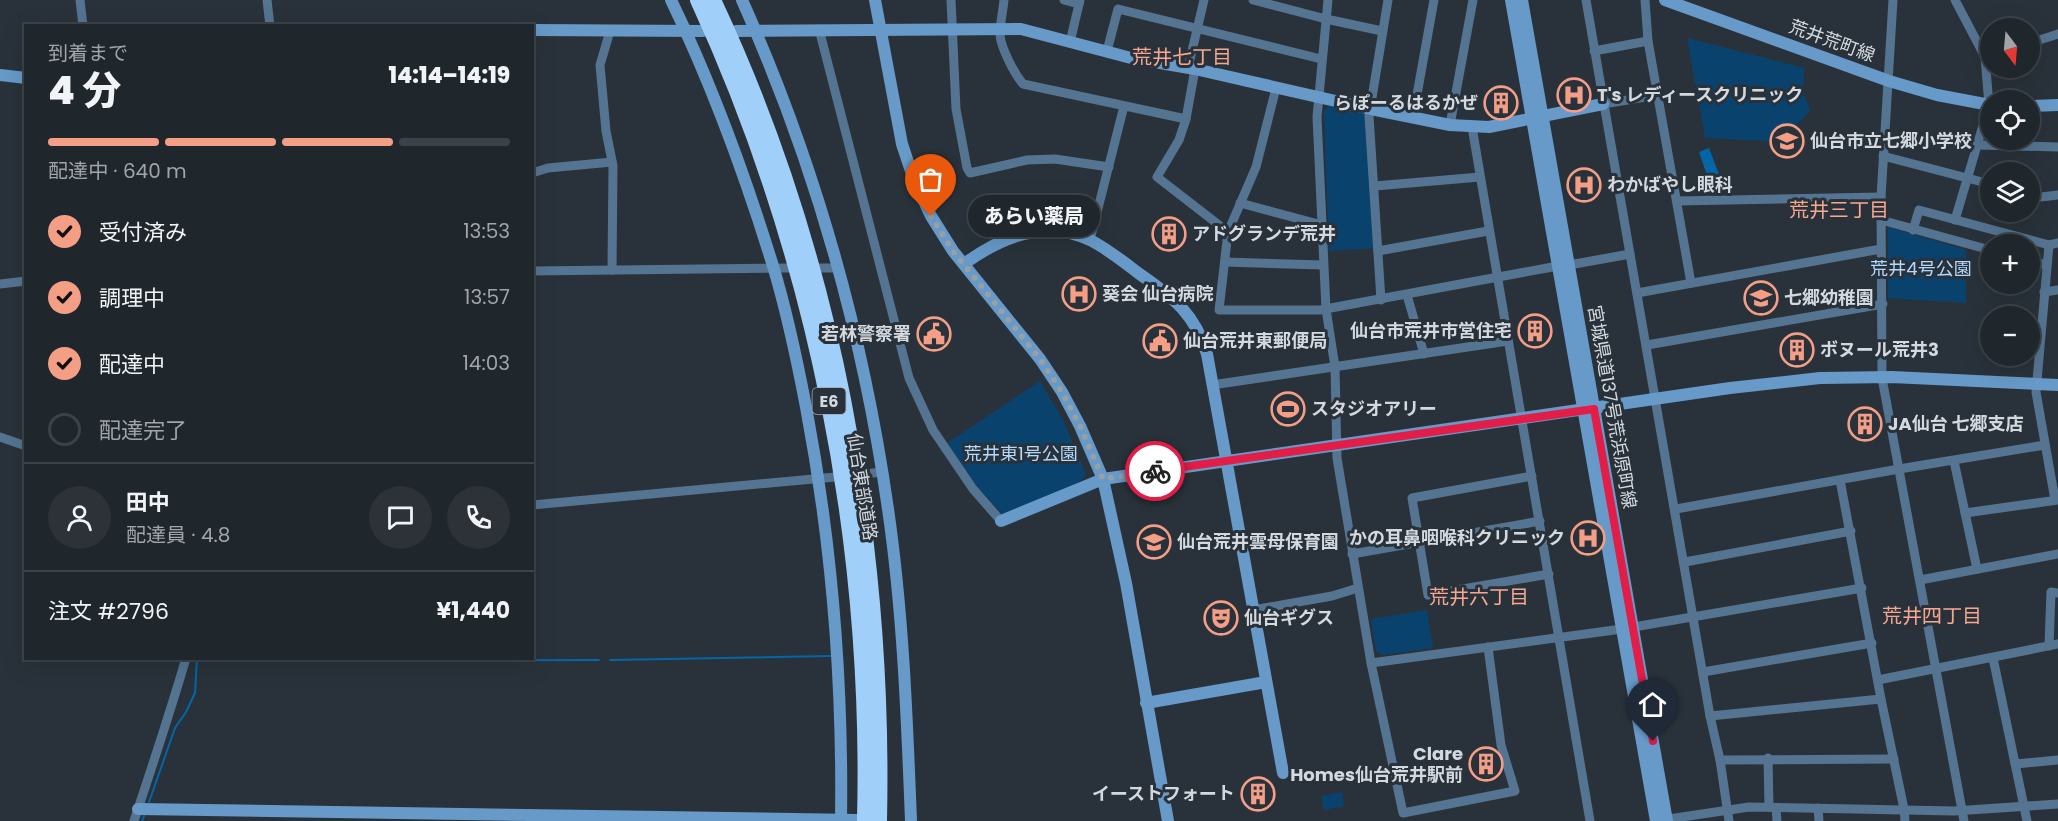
<!DOCTYPE html>
<html lang="ja">
<meta charset="utf-8">
<style>
body{margin:0;font-family:Poppins,"Noto Sans JP",sans-serif;background:#2c3238;color:#f1f3f6;height:100vh;display:flex;flex-direction:column;font-size:22px;white-space:nowrap}
*{box-sizing:border-box;margin:0}
p{font-size:20px;color:#a1a5a9}
.icon{flex:none;width:33px;height:33px;fill:none;stroke:currentColor;stroke-width:2;stroke-linecap:round;stroke-linejoin:round}
.map{position:relative;flex:1;overflow:hidden}
.sheet{position:absolute;left:24px;top:24px;width:510px;height:636px;display:flex;flex-direction:column;background:#1f262c;border-radius:0px;box-shadow:0 6px 24px #0002,0 0 0 2px #3c4348}
.sheet>*{flex:none}
.needle{width:39px;rotate:164deg}
.tools{position:absolute;left:1980px;top:18px;display:grid;gap:12px}
.tools a{display:grid;place-items:center;width:60px;height:60px;border-radius:50%;background:#1f262c;box-shadow:0 6px 24px #0002,0 0 0 2px #3c4348;font-size:30px}
.pin{position:absolute;display:grid;place-items:center;width:51px;height:51px;color:#fff;margin:-62px -26px;border-radius:50% 50% 50% 0;rotate:-45deg;box-shadow:0 0 6px #0007}
.pin .icon{rotate:45deg}
.courier{position:absolute;display:grid;place-items:center;width:60px;height:60px;margin:-30px;border:4px solid #e11d48;border-radius:50%;background:#fff;color:#222;box-shadow:0 2px 8px #0007}
.bubble{position:absolute;height:42px;border-radius:21px;background:#1f262c;box-shadow:0 6px 24px #0002,0 0 0 2px #3c4348;font-size:20px;font-weight:800;line-height:42px;text-align:center}
.headline em{font-style:normal;font-weight:800}
.headline div{display:flex;flex-direction:column-reverse}
.headline{display:flex;align-items:center;justify-content:space-between;height:102px;padding:0 24px}
h1{font-size:39px;font-weight:800;line-height:45px}
.bar{display:grid;grid-template-columns:repeat(4,1fr);gap:9px 6px;align-content:center;height:72px;padding:0 24px}
.bar i{height:8px;border-radius:4px;background:#3c4348}
.bar .selected{background:#f49e86}
.bar p{grid-column:span 4}
.line{display:flex;align-items:center;gap:15px;padding:0 24px;border-top:2px solid #3c4348}
.line div{flex:1}
.round{display:grid;place-items:center;flex:none;width:63px;height:63px;border-radius:32px;background:#2c3238}
ol{padding:0 24px;list-style:none}
li{display:flex;align-items:center;gap:18px;height:66px}
li p{margin-inline-start:auto}
li .icon{padding:6px;border-radius:50%;background:#f49e86;color:#111;stroke-width:4}
li:last-child{color:#a1a5a9}
li i{width:33px;height:33px;border:3px solid #3c4348;border-radius:50%}
.map>svg:first-child{display:block}
</style>
<div class="map">
<svg width="2058" height="821" viewBox="0 0 2058 821">
<rect width="100%" height="100%" fill="#29323a"/>
<g fill="#09436d">
<polygon points="1687,38 1804,68 1803,91 1810,111 1798,123 1790,142 1705,138"/>
<polygon points="1328,106 1364,113 1367,117 1377,248 1329,251 1324,112"/>
<polygon points="1888,227 1966,250 1966,303 1888,298"/>
<path d="M 1040,381 L 1064,422 L 1086,474 C 1079,489 1024,507 1007,515 L 1002,514 L 978,488 L 947,443 Z"/>
<polygon points="1427,610 1433,648 1382,655 1376,651 1371,619"/>
<polygon points="1342,792 1344,806 1324,810 1321,796"/>
</g>
<polygon fill="#0366a6" points="1709,148 1720,177 1709,181 1699,152"/>
<g fill="none" stroke-linecap="round" stroke-linejoin="round">
<g stroke="#0366a6" stroke-width="2">
<polyline points="610,660 830,656"/>
<polyline points="197,661 599,660"/>
<polyline points="149,802 175,728 186,712 195,693 197,658"/>
<polyline points="142,821 144,816"/>
</g>
<g stroke="#557491" stroke-width="9">
<polyline points="80,0 83,26"/>
<polyline points="267,0 270,26"/>
<polyline points="951,0 956,109 967,168 970,173 1027,160 1055,159 1109,167"/>
<path d="M 1004,0 C 1003,11 1000,23 1000,35 C 1001,48 1014,73 1023,84 L 1186,119"/>
<polyline points="1064,0 1079,4"/>
<polyline points="1253,0 1326,19 1382,31"/>
<polyline points="1328,0 1317,117 1326,309 1335,367 1337,458 1371,663 1403,813 1515,791 1501,745 1488,647"/>
<polyline points="1586,0 1710,716 1720,760 1729,821"/>
<polyline points="1645,0 1648,41 1691,283"/>
<polyline points="1893,0 1881,197 1882,378 1964,821"/>
<polyline points="1955,0 1985,57 1989,105 1955,220"/>
<polyline points="819,29 909,378 933,430 973,489 1001,521"/>
<polyline points="610,31 600,65 606,131 613,166 612,270"/>
<polyline points="1070,42 1080,0"/>
<polyline points="2030,43 2058,34"/>
<polyline points="1107,51 1118,9 1321,59"/>
<polyline points="1594,51 1648,41"/>
<polyline points="1188,68 1204,0"/>
<polyline points="1195,69 1186,119 1179,140 1157,177 1228,232"/>
<polyline points="1276,88 1256,167 1228,232 1219,310 1320,310 1558,266"/>
<polyline points="1603,104 1658,95"/>
<polyline points="1413,117 1434,0"/>
<polyline points="1450,125 1473,0"/>
<polyline points="1472,127 1590,821"/>
<polyline points="1977,145 2058,147"/>
<polyline points="1883,156 1990,184"/>
<polyline points="532,173 548,168 612,162"/>
<polyline points="1375,186 1480,177"/>
<polyline points="2030,194 2041,197 2058,195"/>
<polyline points="1678,201 1881,197"/>
<polyline points="1240,203 1322,225"/>
<polyline points="1881,220 1990,250"/>
<polyline points="1913,230 1919,210 2049,245 2058,243"/>
<polyline points="1090,240 1124,106"/>
<polyline points="2049,245 2036,392 2055,500"/>
<polyline points="1378,251 1488,231"/>
<polyline points="2030,261 2047,265"/>
<polyline points="1225,262 1323,265"/>
<polyline points="1569,265 1630,254"/>
<polyline points="820,268 836,268"/>
<polyline points="532,271 788,268"/>
<polyline points="0,284 26,281"/>
<polyline points="2044,292 2058,290"/>
<polyline points="1637,293 1881,249"/>
<polyline points="1407,295 1424,354"/>
<polyline points="1381,300 1369,116 1388,0"/>
<polyline points="1647,345 1883,304"/>
<polyline points="1212,385 1508,341"/>
<polyline points="0,437 26,446"/>
<polyline points="1954,461 1977,569"/>
<polyline points="865,474 882,472"/>
<polyline points="1532,476 1412,498 1428,595 1549,574"/>
<polyline points="1840,480 1881,699 1904,809 1905,821"/>
<polyline points="532,505 835,477"/>
<polyline points="1676,509 1899,469 2045,445"/>
<polyline points="1965,513 2058,500"/>
<polyline points="1352,554 1540,521"/>
<polyline points="1685,562 1851,531"/>
<polyline points="1920,580 2058,554"/>
<polyline points="1253,610 1332,596 1358,588"/>
<polyline points="2049,646 2051,592 2058,593"/>
<polyline points="1993,658 2027,821"/>
<polyline points="1371,663 1622,629 1862,588"/>
<polyline points="1703,672 1872,643"/>
<polyline points="1878,680 2058,644"/>
<polyline points="1710,716 1881,699"/>
<polyline points="1768,758 1769,807"/>
<polyline points="1720,760 1894,759"/>
<polyline points="2015,764 2058,760"/>
<polyline points="1776,808 1777,821"/>
<polyline points="1818,808 1819,821"/>
<polyline points="1662,820 1749,807 1954,811 2058,804"/>
<path d="M 134,821 C 152,767 170,713 186,658"/>
</g>
<g stroke="#679ac8" stroke-width="12">
<path d="M 671,0 C 712,85 745,175 773,266 C 787,312 797,360 806,407 C 832,544 843,682 841,821"/>
<path d="M 742,0 C 814,161 863,334 888,509 C 903,612 907,717 911,821"/>
<polyline points="875,0 902,144 914,180 931,216 953,251 1040,359 1062,392 1080,426 1103,479 1126,583 1168,821"/>
<polyline points="1511,0 1656,821"/>
<polyline points="1522,0 1667,821"/>
<polyline points="1665,0 1889,81 1937,95 1990,105"/>
<polyline points="532,30 703,31"/>
<polyline points="736,31 1021,29 1131,58 1195,69 1371,109 1450,125 1489,127 1603,104"/>
<polyline points="0,75 26,78"/>
<polyline points="2030,106 2058,105"/>
<path d="M 964,264 C 1001,237 1047,218 1092,241 C 1109,250 1125,263 1141,275 C 1174,298 1195,314 1207,354 L 1283,773"/>
<polyline points="1001,521 1103,479 1730,388 1820,378 1892,377 2058,385"/>
<polyline points="1146,703 1266,682"/>
<polyline points="138,809 857,820"/>
</g>
<g stroke="#a0cff9" stroke-width="16">
<path d="M 698,0 C 816,256 872,540 865,821"/>
<path d="M 713,0 C 833,255 885,540 879,821"/>
</g>
</g>
<g fill="none" stroke-linecap="round" stroke-linejoin="round">
<polyline stroke="#989fa5" stroke-width="6" stroke-dasharray="0 10.8" points="931,216 953,251 1040,359 1062,392 1080,426 1103,479 1155,471"/>
<polyline stroke="#e11d48" stroke-width="8" points="1155,471 1594,409 1653,741"/>
</g>
<defs>
<g id="hospital-ring" transform="scale(1.725)"><circle r="9.5" fill="#29323a" stroke="#f49e86" stroke-width="1.5"/><path d="M-5-5h3v3.5h4V-5h3V5h-3V1.5h-4V5h-3Z" fill="#f49e86"/></g>
<g id="building-ring" transform="scale(1.725)"><circle r="9.5" fill="#29323a" stroke="#f49e86" stroke-width="1.5"/><path d="M-4-6H4V6H1V3H-1V6H-4ZM-2.5-4.3h1.7v1.8h-1.7ZM.8-4.3h1.7v1.8H.8ZM-2.5-1h1.7V.8h-1.7ZM.8-1h1.7V.8H.8Z" fill="#f49e86"/></g>
<g id="school-ring" transform="scale(1.725)"><circle r="9.5" fill="#29323a" stroke="#f49e86" stroke-width="1.5"/><path d="M0-5L7-2L0 1L-7-2ZM-4 1L0 2.5L4 1V4Q0 6-4 4Z" fill="#f49e86"/></g>
<g id="civic-ring" transform="scale(1.725)"><circle r="9.5" fill="#29323a" stroke="#f49e86" stroke-width="1.5"/><path d="M-.6-6.5H3V-4.5H.6V-3L4-1V1h2V6H-6V1h2V-1L-.6-3ZM-1.2 2.5V6h2.4V2.5Z" fill="#f49e86"/></g>
<g id="stadium-ring" transform="scale(1.725)"><circle r="9.5" fill="#29323a" stroke="#f49e86" stroke-width="1.5"/><path d="M0-5a6.5 5 0 1 0 0 10a6.5 5 0 1 0 0-10ZM-3.5-1.8h7v3.6h-7Z" fill="#f49e86"/></g>
<g id="theatre-ring" transform="scale(1.725)"><circle r="9.5" fill="#29323a" stroke="#f49e86" stroke-width="1.5"/><path d="M-5-5.5Q0-4 5-5.5V0Q5 5 0 6Q-5 5-5 0ZM-3.3-2.5H-1v1.5H-3.3ZM1-2.5H3.3v1.5H1ZM-2.8 1Q0 5.5 2.8 1Z" fill="#f49e86"/></g>
</defs>
<g fill-rule="evenodd">
<use href="#hospital-ring" x="1574" y="95"/>
<use href="#building-ring" x="1501" y="103"/>
<use href="#school-ring" x="1787" y="141"/>
<use href="#hospital-ring" x="1584" y="185"/>
<use href="#building-ring" x="1169" y="234"/>
<use href="#hospital-ring" x="1079" y="294"/>
<use href="#school-ring" x="1761" y="298"/>
<use href="#building-ring" x="1535" y="331"/>
<use href="#civic-ring" x="934" y="334"/>
<use href="#civic-ring" x="1160" y="341"/>
<use href="#building-ring" x="1797" y="350"/>
<use href="#stadium-ring" x="1288" y="409"/>
<use href="#building-ring" x="1865" y="424"/>
<use href="#hospital-ring" x="1588" y="538"/>
<use href="#school-ring" x="1154" y="542"/>
<use href="#theatre-ring" x="1221" y="618"/>
<use href="#building-ring" x="1486" y="764"/>
<use href="#building-ring" x="1258" y="794"/>
</g>
<g text-anchor="middle" stroke-width="6" stroke-linejoin="round" paint-order="stroke">
<rect fill="#29323a" stroke="#a1a7ae" stroke-width="1.5" x="812.5" y="388" width="33" height="26" rx="4.5"/>
<g font-size="16" font-weight="bold" fill="#d4d9df">
<text x="829" y="407">E6</text>
</g>
<g font-size="18" fill="#d4d9df" stroke="#29323a">
<text transform="translate(1832 41) rotate(20)" y="6">荒井荒町線</text>
<text transform="translate(1612 407) rotate(80)" y="6">宮城県道137号荒浜原町線</text>
<text transform="translate(862 487) rotate(81)" y="6">仙台東部道路</text>
</g>
<g font-size="18" font-weight="bold" fill="#d4d9df" stroke="#29323a" text-anchor="start">
<text x="1597" y="101">T's レディースクリニック</text>
<text x="1478" y="109" text-anchor="end">らぽーるはるかぜ</text>
<text x="1810" y="147">仙台市立七郷小学校</text>
<text x="1607" y="191">わかばやし眼科</text>
<text x="1192" y="240">アドグランデ荒井</text>
<text x="1102" y="300">葵会 仙台病院</text>
<text x="1784" y="304">七郷幼稚園</text>
<text x="1512" y="337" text-anchor="end">仙台市荒井市営住宅</text>
<text x="911" y="340" text-anchor="end">若林警察署</text>
<text x="1183" y="347">仙台荒井東郵便局</text>
<text x="1820" y="356">ボヌール荒井3</text>
<text x="1311" y="415">スタジオアリー</text>
<text x="1888" y="430">JA仙台 七郷支店</text>
<text x="1565" y="544" text-anchor="end">かの耳鼻咽喉科クリニック</text>
<text x="1177" y="548">仙台荒井雲母保育園</text>
<text x="1244" y="624">仙台ギグス</text>
<text x="1463" y="760" text-anchor="end">Clare<tspan x="1463" dy="21">Homes仙台荒井駅前</tspan></text>
<text x="1235" y="800" text-anchor="end">イーストフォート</text>
</g>
<g font-size="18" fill="#b3d9fc" stroke="#29323a">
<text x="1921" y="275">荒井4号公園</text>
<text x="1021" y="460">荒井東1号公園</text>
</g>
<g font-size="20" fill="#f7a790" stroke="#29323a">
<text x="1182" y="64">荒井七丁目</text>
<text x="1839" y="217">荒井三丁目</text>
<text x="1479" y="604">荒井六丁目</text>
<text x="1932" y="623">荒井四丁目</text>
</g>
</g>
</svg>
<div class="tools">
<a><svg class="needle" viewBox="-14 -14 28 28"><path d="M0-13l5 13h-10z" fill="#e53935"/><path d="M0 13l5-13h-10z" fill="#a1a5a9"/></svg></a>
<a><svg class="icon" aria-label="locate" viewBox="0 0 24 24"><circle cx="12" cy="12" r="6"/><path d="M12 2v4M12 18v4M2 12h4M18 12h4"/></svg></a>
<a><svg class="icon" aria-label="layers" viewBox="0 0 24 24"><path d="M12 4l9 5-9 5-9-5zM3 14l9 5 9-5"/></svg></a>
<a>+</a>
<a>−</a>
</div>
<div class="pin" style="left:931px;top:216px;background:#ea580c"><svg class="icon" aria-label="bag" viewBox="0 0 24 24"><path d="M5 8h14l-1 12H6zM9 8a3 3 0 0 1 6 0"/></svg></div>
<div class="pin" style="left:1653px;top:741px;background:#1f2937"><svg class="icon" aria-label="home" viewBox="0 0 24 24"><path d="M3 11l9-7 9 7M6 9v11h12V9"/></svg></div>
<div class="courier" style="left:1155px;top:471px"><svg class="icon" aria-label="bike" viewBox="0 0 24 24"><circle cx="6" cy="16" r="4"/><circle cx="18" cy="16" r="4"/><path d="M6 16l4-8h5l3 8M10 8l3 8H6M13 5h3"/></svg></div>
<div class="bubble" style="left:968px;top:195px;width:132px">あらい薬局</div>
<section class="sheet">
<div class="headline"><div><h1>4 分</h1><p>到着まで</p></div><em>14:14–14:19</em></div>
<div class="bar"><i class="selected"></i><i class="selected"></i><i class="selected"></i><i></i><p>配達中 · 640 m</p></div>
<ol>
<li><svg class="icon" aria-label="check" viewBox="0 0 24 24"><path d="M5 12l5 5 9-10"/></svg>受付済み<p>13:53</p></li>
<li><svg class="icon" aria-label="check" viewBox="0 0 24 24"><path d="M5 12l5 5 9-10"/></svg>調理中<p>13:57</p></li>
<li><svg class="icon" aria-label="check" viewBox="0 0 24 24"><path d="M5 12l5 5 9-10"/></svg>配達中<p>14:03</p></li>
<li><i></i>配達完了</li>
</ol>
<div class="line" style="height:108px"><a class="round"><svg class="icon" aria-label="person" viewBox="0 0 24 24"><circle cx="12" cy="8" r="4"/><path d="M4 21q1-7 8-7t8 7"/></svg></a><div><b>田中</b><p>配達員 · 4.8</p></div><a class="round"><svg class="icon" aria-label="chat" viewBox="0 0 24 24"><path d="M4 5h16v11H9l-5 4z"/></svg></a><a class="round"><svg class="icon" aria-label="phone" viewBox="0 0 24 24"><path d="M5 4h4l2 5-3 2q2 4 5 5l2-3 5 2v4C11 20 4 13 5 4z"/></svg></a></div>
<div class="line" style="height:78px"><div>注文 #2796</div><b>¥1,440</b></div>
</section>
</div>
